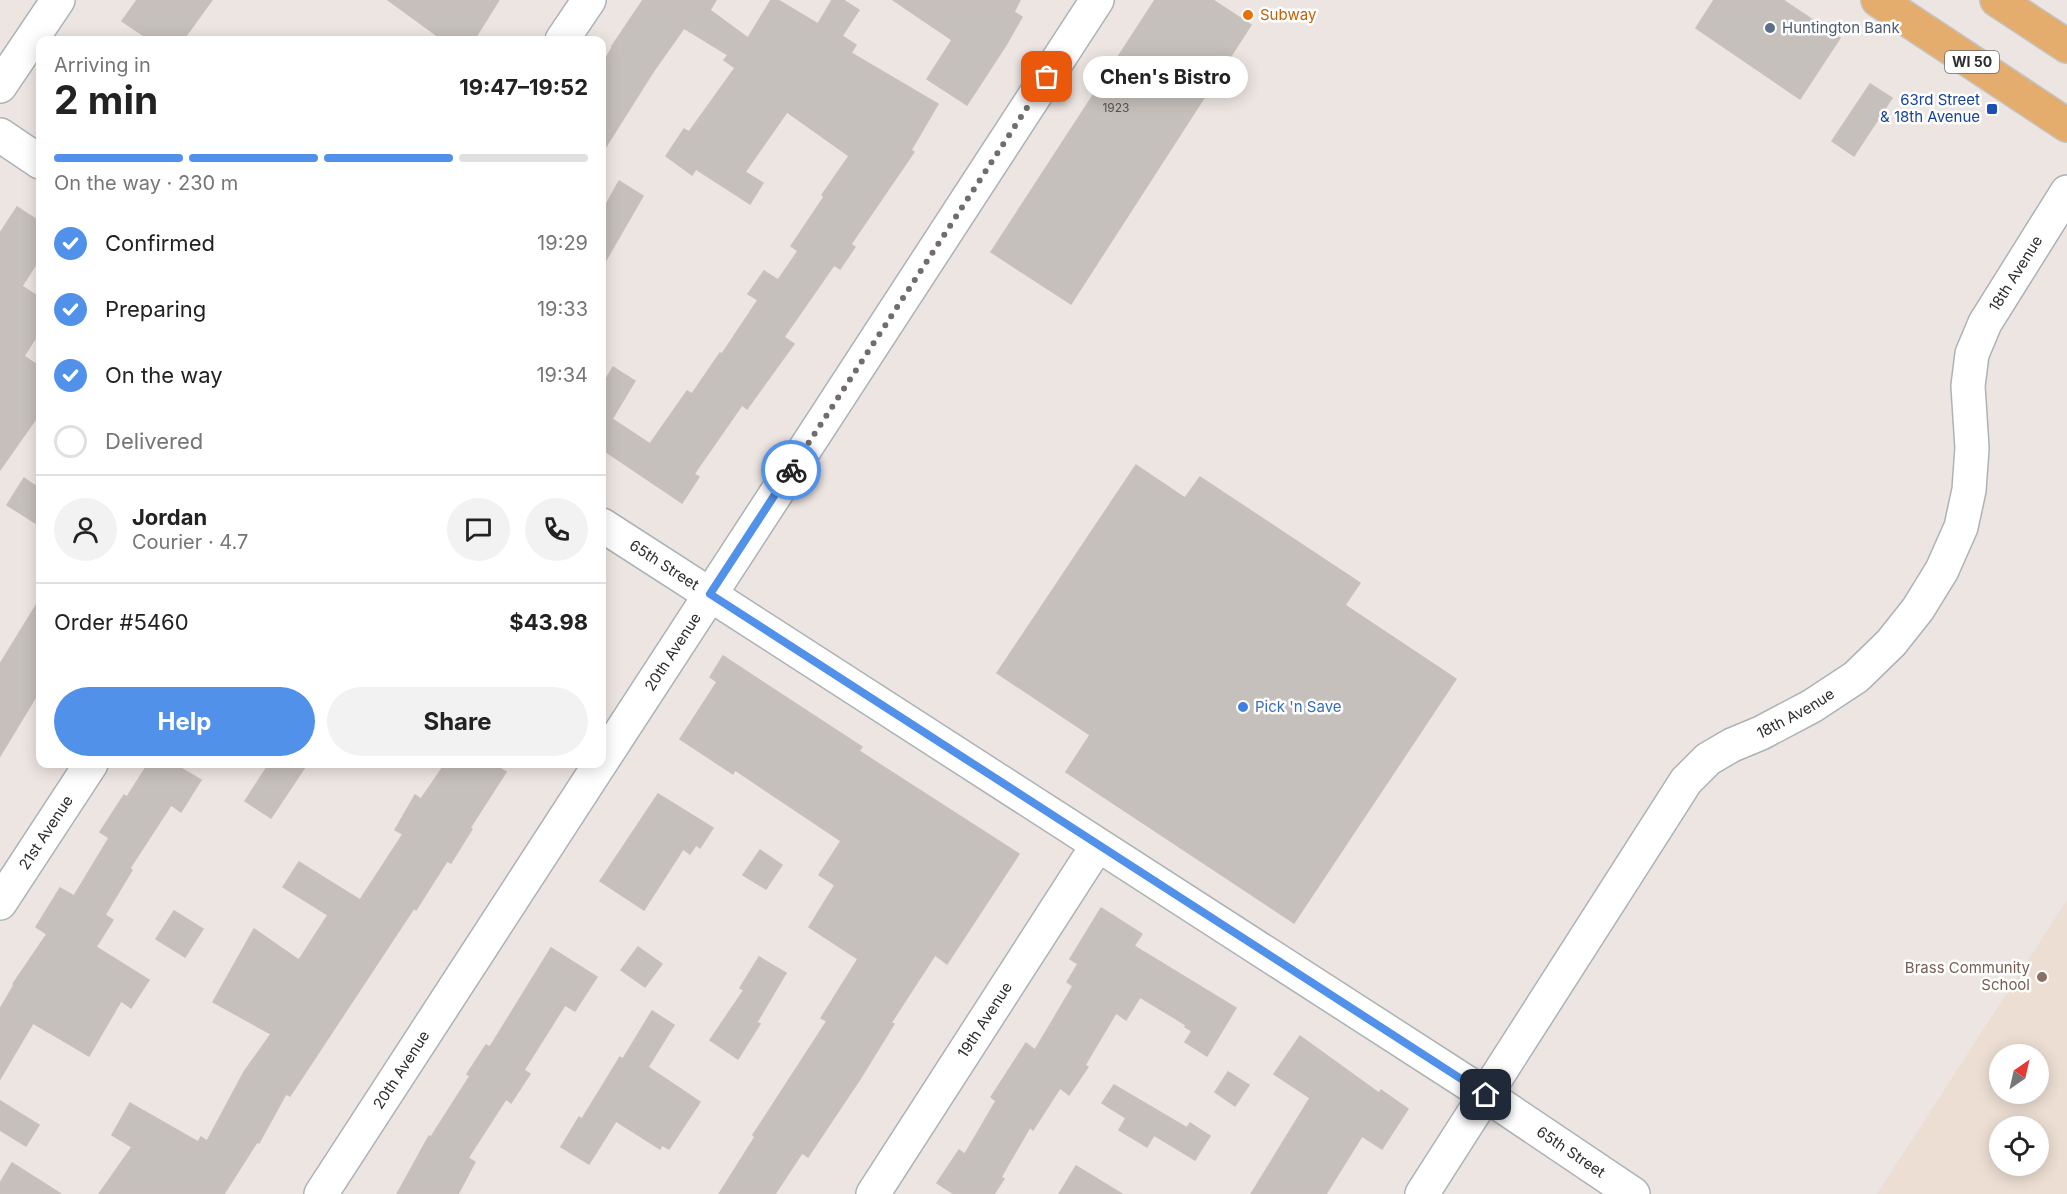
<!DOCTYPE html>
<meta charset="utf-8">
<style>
body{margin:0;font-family:Inter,sans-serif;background:#f2f2f2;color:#222;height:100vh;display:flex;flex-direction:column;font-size:22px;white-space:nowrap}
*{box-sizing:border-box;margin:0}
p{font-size:20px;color:#767676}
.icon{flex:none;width:33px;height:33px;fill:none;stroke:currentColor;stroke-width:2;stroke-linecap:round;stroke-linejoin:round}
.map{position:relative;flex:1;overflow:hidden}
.drawer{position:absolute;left:36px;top:36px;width:570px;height:732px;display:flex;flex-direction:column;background:#fff;border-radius:12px;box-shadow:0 3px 15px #0003}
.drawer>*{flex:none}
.needle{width:39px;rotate:34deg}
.tools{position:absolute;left:1989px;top:1044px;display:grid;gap:12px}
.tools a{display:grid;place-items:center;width:60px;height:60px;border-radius:50%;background:#fff;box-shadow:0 3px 15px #0003;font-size:30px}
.pin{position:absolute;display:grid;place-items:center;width:51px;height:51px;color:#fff;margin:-26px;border-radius:12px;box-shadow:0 3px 9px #0006}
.courier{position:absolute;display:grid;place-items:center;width:60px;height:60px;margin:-30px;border:4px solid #5191ea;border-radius:50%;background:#fff;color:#222;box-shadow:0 2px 8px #0007}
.bubble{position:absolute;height:42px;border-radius:21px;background:#fff;box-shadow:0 3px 15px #0003;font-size:20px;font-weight:700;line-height:42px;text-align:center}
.overview em{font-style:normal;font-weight:700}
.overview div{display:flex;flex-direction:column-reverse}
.overview{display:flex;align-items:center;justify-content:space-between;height:102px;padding:0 18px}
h1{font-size:39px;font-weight:700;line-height:45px}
.bar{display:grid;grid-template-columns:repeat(4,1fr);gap:9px 6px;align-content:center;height:72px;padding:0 18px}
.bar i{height:8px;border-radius:4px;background:#e0e0e0}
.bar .active{background:#5191ea}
.bar p{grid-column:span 4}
.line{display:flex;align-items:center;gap:15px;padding:0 18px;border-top:2px solid #e0e0e0}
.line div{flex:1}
.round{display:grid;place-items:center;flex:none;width:63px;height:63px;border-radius:32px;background:#f2f2f2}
ol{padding:0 18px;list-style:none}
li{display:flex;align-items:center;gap:18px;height:66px}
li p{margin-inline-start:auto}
li .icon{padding:6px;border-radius:50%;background:#5191ea;color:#fff;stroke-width:4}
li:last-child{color:#767676}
li i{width:33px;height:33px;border:3px solid #e0e0e0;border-radius:50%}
.button{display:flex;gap:12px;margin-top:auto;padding:12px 18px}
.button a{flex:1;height:69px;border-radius:36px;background:#5191ea;color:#fff;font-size:24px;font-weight:700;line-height:69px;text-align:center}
.button a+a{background:#f2f2f2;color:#222}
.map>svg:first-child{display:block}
</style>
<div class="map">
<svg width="2067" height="1194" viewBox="0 0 2067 1194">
<rect width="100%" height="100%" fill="#ede5e1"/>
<path fill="#ecded2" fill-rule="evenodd" d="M 2067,900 L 2067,1194 L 1877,1194 ZM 2000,1054 L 2038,1054 L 2038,1094 L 2000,1094 ZM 2000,1126 L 2038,1126 L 2038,1166 L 2000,1166 Z"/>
<g fill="#c6c0bc" stroke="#c8c0ba" stroke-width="1.5">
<polygon points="137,0 212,0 183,40 150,40 122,21"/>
<polygon points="388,0 499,0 474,40 443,40"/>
<polygon points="643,0 716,0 710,10 748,38 771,0 778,0 818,24 832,0 843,0 859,10 842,36 856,45 851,53 938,104 911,150 914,152 851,244 855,247 840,269 834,265 784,337 794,344 747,409 742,405 694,474 699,477 682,503 602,449 602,386 613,367 635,381 612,419 650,444 687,391 692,394 720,353 722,354 758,300 748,294 764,271 778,280 798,251 791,246 824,197 822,195 849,156 787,112 745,172 763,183 750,204 696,169 692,175 666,156 684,129 689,132 735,68 724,60 728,55 684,28 653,72 602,153 602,65 613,46 612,46"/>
<polygon points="893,0 1020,0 1014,12 1022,17 1006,45 967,105 927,79 952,40"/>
<polygon points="1155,0 1213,0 1251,25 1071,304 991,252"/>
<polygon points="1714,0 1783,0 1840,38 1800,99 1696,28"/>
<polygon points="1870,84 1892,98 1854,156 1832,141"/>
<polygon points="619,181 643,196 602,267 602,212"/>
<polygon points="17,207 40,222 40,258 22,286 40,298 40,331 24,356 40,367 40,413 0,470 0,233"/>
<polygon points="1136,465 1185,498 1200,477 1360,583 1345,605 1456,679 1294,923 1066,772 1090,735 997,673"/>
<polygon points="24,478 40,489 40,526 7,505"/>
<polygon points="40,599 40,690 0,756 0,664"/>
<polygon points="723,656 862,747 859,751 1019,854 947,964 935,955 891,1023 894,1024 860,1079 808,1157 802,1153 775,1194 719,1194 755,1137 753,1135 827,1021 821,1018 858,959 809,927 835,885 819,875 841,841 735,770 733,774 680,739 717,682 710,677"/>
<polygon points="148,764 174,764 201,780 181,812 171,805 130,868 132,870 105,915 113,920 96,947 149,980 131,1008 121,1001 89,1056 33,1023 0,1079 0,1009 14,985 13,984 47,934 36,927 60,888 74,896 109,838 100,832 124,795 127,797"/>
<polygon points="269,764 307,764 271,818 245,801"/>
<polygon points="445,764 493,764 506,772 470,828 472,829 451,863 447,861 416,910 414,908 290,1096 286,1094 259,1143 257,1142 224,1194 99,1194 132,1147 112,1135 130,1103 198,1142 201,1137 207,1141 244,1072 271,1034 213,1002 254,929 299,960 328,915 283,887 299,862 360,900 403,834 395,830 415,795 421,799"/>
<polygon points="658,794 713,828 700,848 696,845 690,854 683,849 644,910 600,881"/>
<polygon points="760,850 782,865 766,889 743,875"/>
<polygon points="1101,908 1142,934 1134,946 1236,1008 1207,1056 1185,1042 1192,1031 1185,1027 1186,1025 1140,997 1126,1020 1116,1013 1085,1065 1088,1067 1069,1095 1060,1088 1033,1130 1030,1127 1001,1177 1004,1179 994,1194 954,1194 937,1183 959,1150 965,1154 996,1101 991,1097 1026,1043 1035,1050 1073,986 1067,982 1078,964 1070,959"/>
<polygon points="174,911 203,929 185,957 156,939"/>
<polygon points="638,947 662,964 645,987 621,970"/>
<polygon points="551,948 597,977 575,1011 565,1005 524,1070 530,1074 511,1103 506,1099 468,1158 475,1162 458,1194 397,1194 429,1136 431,1137 470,1076 467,1074 486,1045 490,1047"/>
<polygon points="759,957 786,973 757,1022 760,1024 738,1059 710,1040 744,990 740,988"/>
<polygon points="652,1011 674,1025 648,1067 700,1102 669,1149 662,1145 660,1149 616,1121 589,1164 561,1147 579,1117 582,1119 620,1057 623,1059"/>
<polygon points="1300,1036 1379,1093 1381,1090 1408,1109 1382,1149 1362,1136 1326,1194 1251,1194 1310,1098 1274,1074"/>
<polygon points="1228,1072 1249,1085 1235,1106 1215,1092"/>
<polygon points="1114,1085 1187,1128 1190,1123 1210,1136 1195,1160 1154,1135 1147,1147 1119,1130 1126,1118 1102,1103"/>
<polygon points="0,1101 39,1125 26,1146 0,1130"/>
<polygon points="12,1163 61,1194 0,1194 0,1183"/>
<polygon points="1076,1166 1122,1194 1059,1194"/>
</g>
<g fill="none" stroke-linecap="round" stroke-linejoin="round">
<g stroke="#adb2b7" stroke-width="36">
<g id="minor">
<polyline points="562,40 589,0"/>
<polyline points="0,135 40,162"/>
<path id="s1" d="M 602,525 L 1486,1095 L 1633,1194"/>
<path id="s2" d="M 602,761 L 1097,0"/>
<path id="s3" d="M 0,903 L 91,764"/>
<path id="s4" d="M 321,1194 L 600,764"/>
<path id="s5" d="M 873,1194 L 1097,846"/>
<path id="s6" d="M 1422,1194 L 1686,781 L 1708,759 L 1732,745 L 1761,733 L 1812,706 L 1856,677 L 1891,643 L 1918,609 L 1942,570 L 1961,527 L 1969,490 L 1972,448 L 1968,386 L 1972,354 L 1985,323 L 2067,192"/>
</g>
</g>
<g stroke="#adb2b7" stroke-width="36">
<polyline id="tertiary" points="0,86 58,0"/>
</g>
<g stroke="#c4c4c4" stroke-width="36">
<g id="primary">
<polyline points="1878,0 2067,125"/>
<polyline points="1997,0 2067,46"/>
</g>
</g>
<use href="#minor" stroke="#fff" stroke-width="33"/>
<use href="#tertiary" stroke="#fff" stroke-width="33"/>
<use href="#primary" stroke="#e4ad6e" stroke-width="33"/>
</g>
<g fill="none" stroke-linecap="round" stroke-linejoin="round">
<polyline stroke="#706d6c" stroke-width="6" stroke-dasharray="0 10.8" points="791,470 1047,77"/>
<polyline stroke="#5191ea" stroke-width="8" points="791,470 710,594 1486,1095"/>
</g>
<circle fill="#e8710a" stroke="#fff" stroke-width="2" cx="1248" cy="15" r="6"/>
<circle fill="#5c6f8a" stroke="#fff" stroke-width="2" cx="1770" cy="28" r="6"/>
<rect fill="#1a4fb4" stroke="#fff" stroke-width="2" x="1986" y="103" width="12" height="12" rx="3"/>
<circle fill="#3f7fe0" stroke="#fff" stroke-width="2" cx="1243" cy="707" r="6"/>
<circle fill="#8d6e63" stroke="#fff" stroke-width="2" cx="2042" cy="977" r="6"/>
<g text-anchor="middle" stroke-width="5" stroke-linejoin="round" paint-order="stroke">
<g font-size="12" fill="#535251">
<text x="1116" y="112">1923</text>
</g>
<rect fill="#fff" stroke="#6c6c6c" stroke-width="1.5" x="1945" y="51" width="54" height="22" rx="4.5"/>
<g font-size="14" font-weight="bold" fill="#2d2d2d">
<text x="1972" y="67">WI 50</text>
</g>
<g font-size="15" fill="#c56008" stroke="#fff" text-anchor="start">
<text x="1260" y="20">Subway</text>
</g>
<g font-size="15" fill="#4e5e75" stroke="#fff" text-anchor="start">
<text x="1782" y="33">Huntington Bank</text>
</g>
<g font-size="15" fill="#164399" stroke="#fff" text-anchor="end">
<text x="1980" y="105">63rd Street<tspan x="1980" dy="17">&amp; 18th Avenue</tspan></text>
</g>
<g font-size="15" fill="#2d2d2d" stroke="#fff">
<text dy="5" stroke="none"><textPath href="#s6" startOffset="1142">18th Avenue</textPath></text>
<text dy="5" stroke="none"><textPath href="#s1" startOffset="74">65th Street</textPath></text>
<text dy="5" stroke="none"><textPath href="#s2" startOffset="130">20th Avenue</textPath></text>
<text dy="5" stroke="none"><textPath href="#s6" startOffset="620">18th Avenue</textPath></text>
<text dy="5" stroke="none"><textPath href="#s3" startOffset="84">21st Avenue</textPath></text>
<text dy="5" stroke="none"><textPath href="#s5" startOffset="207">19th Avenue</textPath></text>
<text dy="5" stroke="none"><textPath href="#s4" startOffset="148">20th Avenue</textPath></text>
<text dy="5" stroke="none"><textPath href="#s1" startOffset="1154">65th Street</textPath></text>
</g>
<g font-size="15" fill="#366cbe" stroke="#fff" text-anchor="start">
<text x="1255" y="712">Pick 'n Save</text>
</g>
<g font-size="15" fill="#785e54" stroke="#fff" text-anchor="end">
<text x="2030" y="973">Brass Community<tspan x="2030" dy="17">School</tspan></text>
</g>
</g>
</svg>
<div class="tools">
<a><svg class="needle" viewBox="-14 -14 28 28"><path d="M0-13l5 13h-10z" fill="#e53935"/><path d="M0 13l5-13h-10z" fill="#767676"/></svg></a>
<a><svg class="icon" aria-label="locate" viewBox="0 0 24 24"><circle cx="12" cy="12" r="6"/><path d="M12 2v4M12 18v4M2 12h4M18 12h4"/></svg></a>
</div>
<div class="pin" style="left:1047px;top:77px;background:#ea580c"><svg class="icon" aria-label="bag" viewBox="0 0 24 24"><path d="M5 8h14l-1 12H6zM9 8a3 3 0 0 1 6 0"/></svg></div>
<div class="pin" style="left:1486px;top:1095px;background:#1f2937"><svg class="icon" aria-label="home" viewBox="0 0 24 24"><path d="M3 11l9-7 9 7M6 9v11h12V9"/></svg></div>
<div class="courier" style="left:791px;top:470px"><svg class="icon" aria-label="bike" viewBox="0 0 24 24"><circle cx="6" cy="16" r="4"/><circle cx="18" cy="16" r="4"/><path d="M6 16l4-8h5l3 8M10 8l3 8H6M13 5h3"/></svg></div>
<div class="bubble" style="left:1083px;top:56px;width:165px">Chen's Bistro</div>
<section class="drawer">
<div class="overview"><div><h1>2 min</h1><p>Arriving in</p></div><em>19:47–19:52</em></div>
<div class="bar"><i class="active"></i><i class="active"></i><i class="active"></i><i></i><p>On the way · 230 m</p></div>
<ol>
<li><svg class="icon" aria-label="check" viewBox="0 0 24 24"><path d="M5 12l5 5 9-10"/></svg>Confirmed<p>19:29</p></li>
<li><svg class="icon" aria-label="check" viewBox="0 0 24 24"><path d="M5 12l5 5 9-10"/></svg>Preparing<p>19:33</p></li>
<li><svg class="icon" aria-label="check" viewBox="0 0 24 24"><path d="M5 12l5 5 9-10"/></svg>On the way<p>19:34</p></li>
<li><i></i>Delivered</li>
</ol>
<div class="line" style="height:108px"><a class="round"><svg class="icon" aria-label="person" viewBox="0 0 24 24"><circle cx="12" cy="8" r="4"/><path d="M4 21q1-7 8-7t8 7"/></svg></a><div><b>Jordan</b><p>Courier · 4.7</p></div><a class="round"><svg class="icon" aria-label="chat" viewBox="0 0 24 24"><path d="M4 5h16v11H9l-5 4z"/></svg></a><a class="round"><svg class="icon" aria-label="phone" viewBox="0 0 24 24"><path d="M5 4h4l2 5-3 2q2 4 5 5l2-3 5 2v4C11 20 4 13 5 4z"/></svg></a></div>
<div class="line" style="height:78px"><div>Order #5460</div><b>$43.98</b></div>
<div class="button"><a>Help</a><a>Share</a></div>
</section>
</div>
